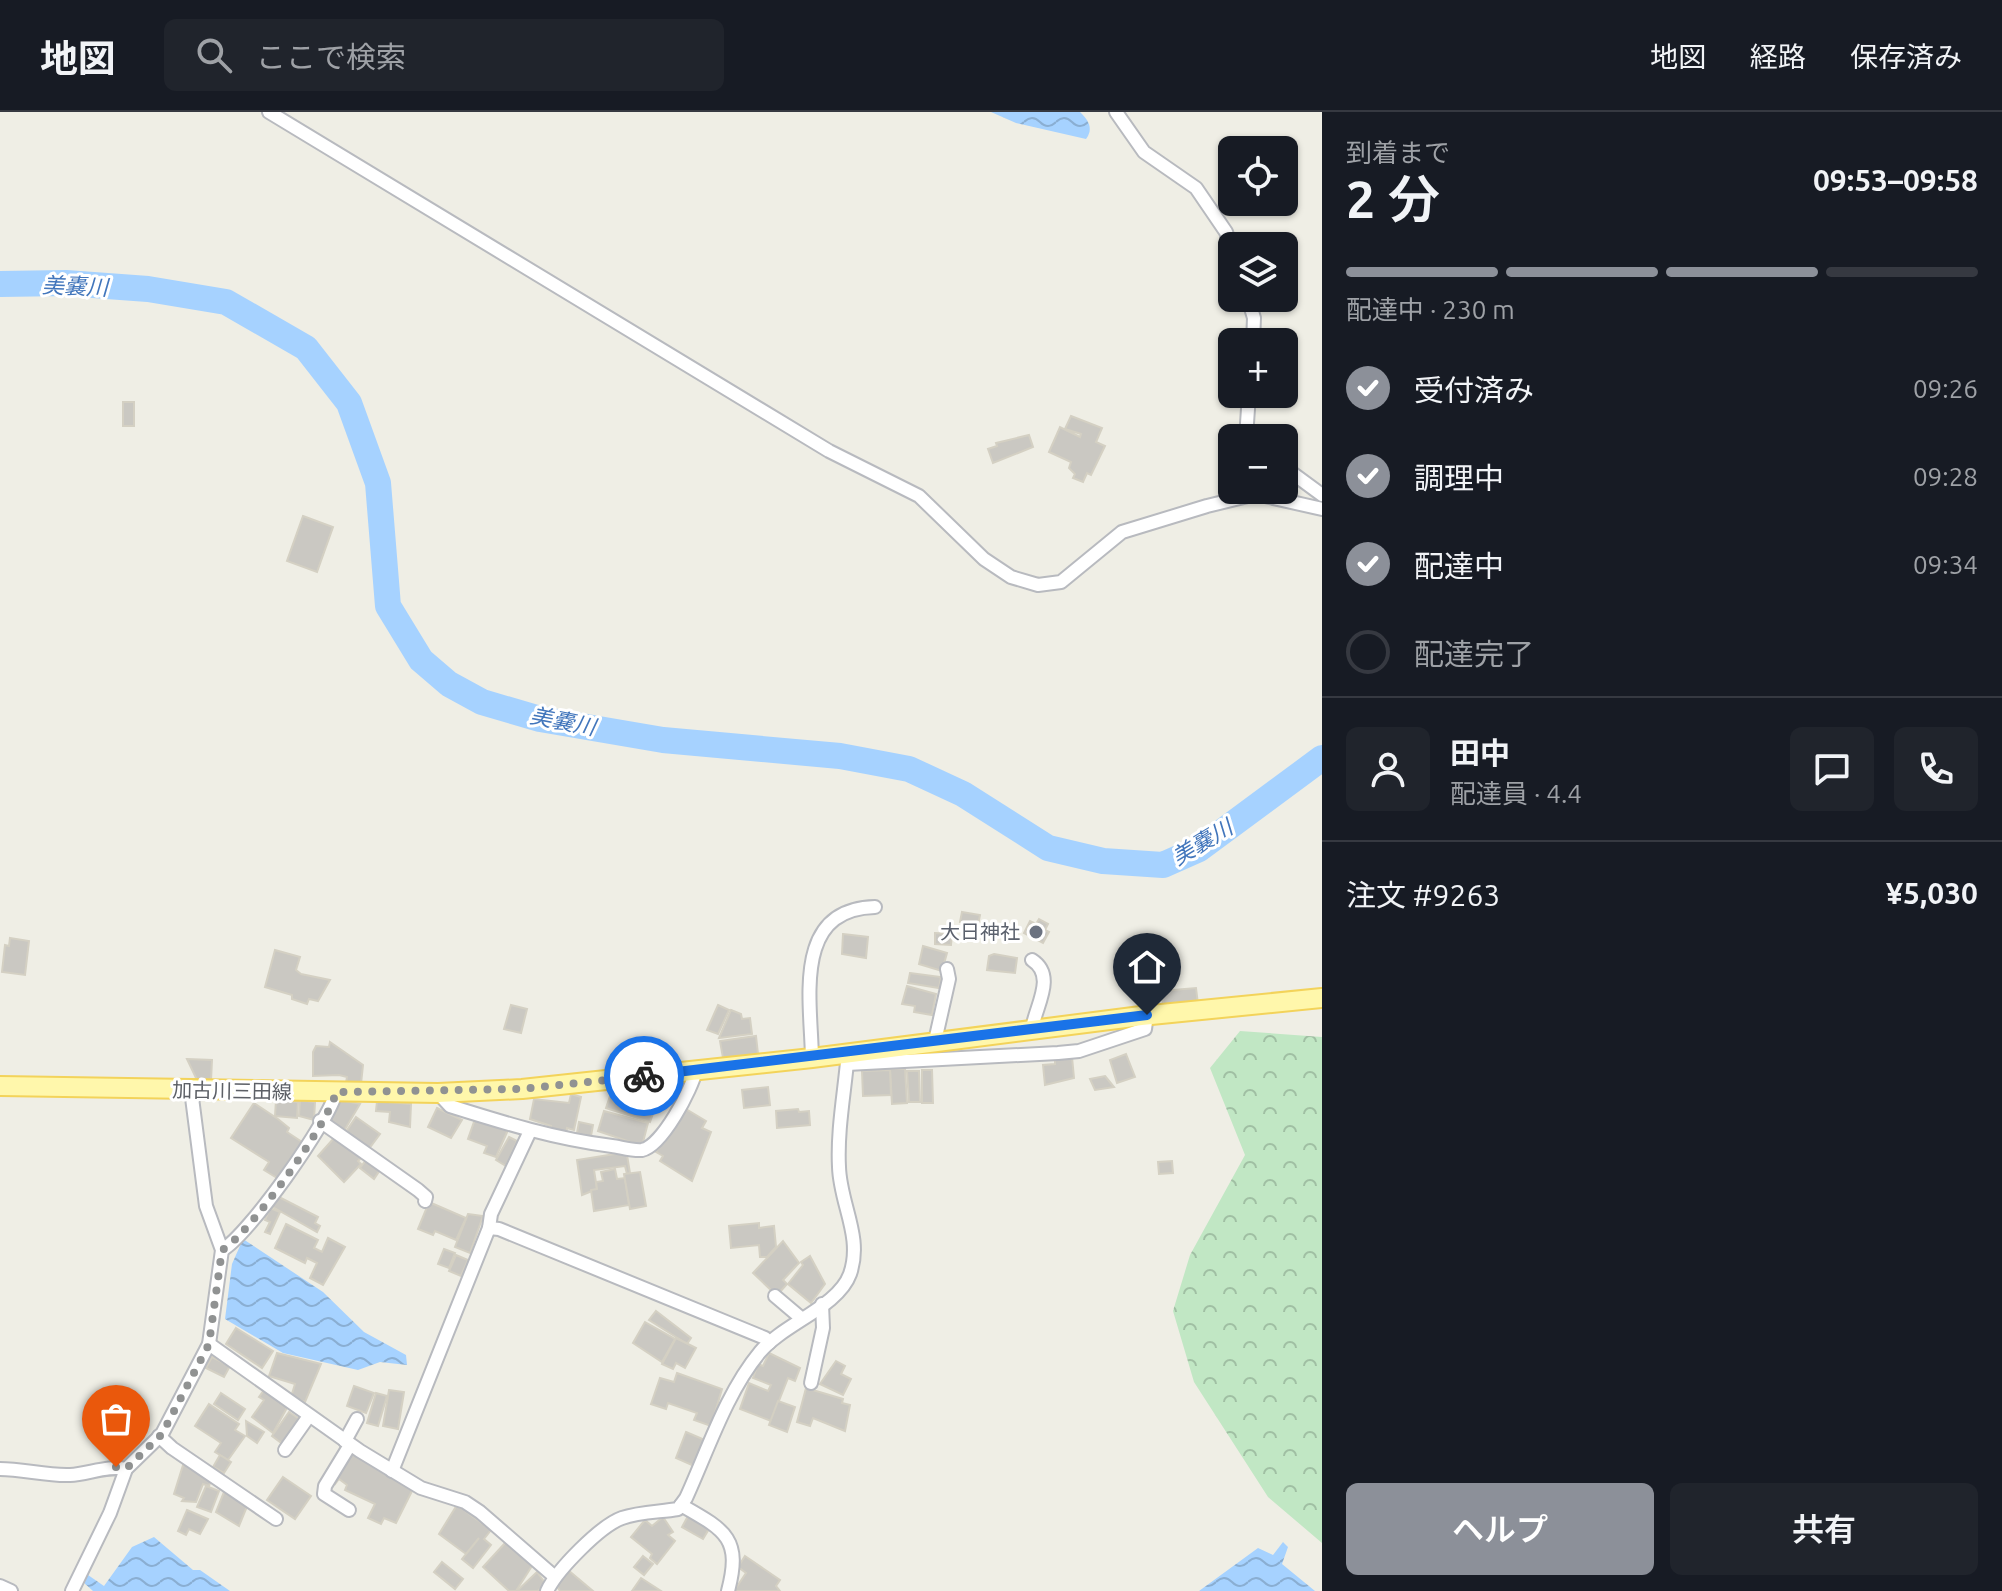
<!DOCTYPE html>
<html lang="ja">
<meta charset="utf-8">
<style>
body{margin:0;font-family:Ubuntu,"Noto Sans JP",sans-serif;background:#20242c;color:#f1f3f6;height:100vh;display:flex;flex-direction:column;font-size:30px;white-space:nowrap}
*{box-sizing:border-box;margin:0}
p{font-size:26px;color:#9ea1a6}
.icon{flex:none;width:44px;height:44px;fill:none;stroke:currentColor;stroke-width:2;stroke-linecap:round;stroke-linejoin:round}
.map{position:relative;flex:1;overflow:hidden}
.sheet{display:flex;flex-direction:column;background:#171b24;width:680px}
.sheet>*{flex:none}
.buttons{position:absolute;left:1218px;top:24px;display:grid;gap:16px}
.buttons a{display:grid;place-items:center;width:80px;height:80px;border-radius:12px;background:#171b24;box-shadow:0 2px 6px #0004;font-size:40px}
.pin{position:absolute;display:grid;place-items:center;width:68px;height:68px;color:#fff;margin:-82px -34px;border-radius:50% 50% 50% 0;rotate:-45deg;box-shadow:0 0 8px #0007}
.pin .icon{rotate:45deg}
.courier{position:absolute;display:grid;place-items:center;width:80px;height:80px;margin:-40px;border:6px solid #1a73e8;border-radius:50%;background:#fff;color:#222;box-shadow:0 2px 10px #0007}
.headline em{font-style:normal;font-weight:600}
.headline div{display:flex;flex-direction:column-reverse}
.headline{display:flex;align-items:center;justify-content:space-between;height:136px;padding:0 24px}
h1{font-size:52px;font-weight:600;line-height:60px}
.bar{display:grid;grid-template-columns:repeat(4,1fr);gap:12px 8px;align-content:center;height:96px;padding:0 24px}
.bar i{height:10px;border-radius:6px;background:#363941}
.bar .active{background:#8c9099}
.bar p{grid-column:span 4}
.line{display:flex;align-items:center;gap:20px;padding:0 24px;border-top:2px solid #363941}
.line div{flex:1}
.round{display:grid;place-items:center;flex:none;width:84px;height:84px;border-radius:12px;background:#20242c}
ol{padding:0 24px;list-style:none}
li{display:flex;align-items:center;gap:24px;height:88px}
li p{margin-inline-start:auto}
li .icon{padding:8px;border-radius:50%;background:#8c9099;color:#fff;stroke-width:4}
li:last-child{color:#9ea1a6}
li i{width:44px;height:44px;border:4px solid #363941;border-radius:50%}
.button{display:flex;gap:16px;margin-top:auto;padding:16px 24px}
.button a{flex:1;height:92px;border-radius:12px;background:#8c9099;color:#fff;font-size:32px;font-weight:600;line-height:92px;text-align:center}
.button a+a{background:#20242c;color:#f1f3f6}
header{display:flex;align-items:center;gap:48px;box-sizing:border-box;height:112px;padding:0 40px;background:#171b24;border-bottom:2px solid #363941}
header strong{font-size:38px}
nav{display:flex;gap:44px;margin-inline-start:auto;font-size:28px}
.search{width:560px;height:72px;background:#20242c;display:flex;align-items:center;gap:20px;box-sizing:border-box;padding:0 28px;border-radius:12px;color:#9ea1a6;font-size:30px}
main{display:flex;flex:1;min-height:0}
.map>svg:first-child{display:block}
</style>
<header>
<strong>地図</strong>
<div class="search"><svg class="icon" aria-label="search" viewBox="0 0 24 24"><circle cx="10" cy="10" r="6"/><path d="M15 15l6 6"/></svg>ここで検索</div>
<nav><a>地図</a><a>経路</a><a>保存済み</a></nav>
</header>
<main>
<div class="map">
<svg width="1322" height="1479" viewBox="0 0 1322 1479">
<defs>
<pattern id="forest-crowns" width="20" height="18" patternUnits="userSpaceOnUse" patternTransform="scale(2)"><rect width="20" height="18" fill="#c1e7c4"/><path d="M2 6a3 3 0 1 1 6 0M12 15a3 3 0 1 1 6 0" fill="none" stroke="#a0bfa3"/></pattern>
<pattern id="water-waves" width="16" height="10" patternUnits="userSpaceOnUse" patternTransform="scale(2)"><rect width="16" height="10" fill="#a6d2ff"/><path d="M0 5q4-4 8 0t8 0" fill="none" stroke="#8aaed2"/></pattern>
</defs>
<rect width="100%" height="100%" fill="#efeee5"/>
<polygon fill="url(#forest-crowns)" points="1240,919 1322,925 1322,1431 1268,1385 1194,1270 1173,1199 1190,1143 1245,1043 1210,956"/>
<g fill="url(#water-waves)">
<path d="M 991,0 L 1080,0 C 1088,8 1094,16 1086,27 L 1016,11 Z"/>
<polygon points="243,1127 323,1180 364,1220 406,1243 407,1253 380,1250 358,1258 283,1241 225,1207 232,1152"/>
<polygon points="154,1425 193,1458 200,1458 230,1479 93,1479 82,1469 92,1449 88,1463 104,1474 132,1435"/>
<polygon points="1283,1430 1288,1435 1282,1452 1315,1479 1199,1479 1258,1436 1273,1443"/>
</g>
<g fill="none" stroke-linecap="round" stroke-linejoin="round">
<polyline stroke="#a6d2ff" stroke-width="26" points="0,172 66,171 148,177 226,190 306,236 349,291 378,371 388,494 421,548 449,572 482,590 540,607 663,628 840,644 909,657 963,682 1048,736 1103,749 1163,753 1199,737 1322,646"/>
</g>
<g fill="#cac8c2" stroke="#d4d0c3" stroke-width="2">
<rect x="123" y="290" width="11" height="24"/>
<polygon points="1071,304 1102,316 1096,330 1105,334 1091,363 1087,361 1083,370 1073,366 1075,362 1069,356 1071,350 1049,340 1060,315 1080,325 1081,322 1065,317"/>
<polygon points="1029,323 1033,335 993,351 988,337 997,334 996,331"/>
<polygon points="303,404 333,415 317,460 287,449"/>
<polygon points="962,800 980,803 978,813 960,810"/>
<polygon points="1039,807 1048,812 1045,818 1049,820 1043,831 1024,821 1030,809 1036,812"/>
<polygon points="935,821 952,822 951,833 935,832"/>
<polygon points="843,822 868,825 866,846 842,842"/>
<polygon points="10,826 29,829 25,863 2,860 5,833 9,834"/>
<polygon points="923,834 947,841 942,859 919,852"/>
<polygon points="275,838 300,845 296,858 301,862 330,868 318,889 309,887 307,892 292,887 292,883 265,875"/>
<polygon points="994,842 1017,846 1015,861 987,858 989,844"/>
<polygon points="910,861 941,865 939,876 908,871"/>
<polygon points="907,874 936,882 932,903 914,900 915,894 902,892"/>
<polygon points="1196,876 1198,892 1163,895 1162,879"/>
<polygon points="511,893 527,897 521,921 504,917"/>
<polygon points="718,893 729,898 718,922 707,918"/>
<polygon points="731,898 741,902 742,907 750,906 752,922 719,926"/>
<polygon points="756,924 758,942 723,946 720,929"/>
<polygon points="330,930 363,953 361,972 346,971 347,965 339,963 313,964 313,940 316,934 329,935"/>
<polygon points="1126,942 1135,965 1117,971 1110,948"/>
<polygon points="1072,945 1074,966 1045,973 1043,953 1055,952 1055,947"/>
<polygon points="187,947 212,948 211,969 197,968"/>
<polygon points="890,957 905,957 907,991 892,992"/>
<polygon points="890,958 891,983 863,984 862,959"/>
<polygon points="922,958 932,958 933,991 922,991"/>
<polygon points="907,959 919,959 920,990 909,990"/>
<polygon points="1105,964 1114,975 1095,978 1090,967"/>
<polygon points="768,975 770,993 744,996 742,978"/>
<polygon points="612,978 655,996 650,1010 606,996"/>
<polygon points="571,982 581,985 574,1018 567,1016 566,1023 550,1019 551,1014 530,1007 534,987 569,991"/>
<polygon points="276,988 298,990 297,1006 275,1004"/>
<polygon points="300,988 315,990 314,1008 299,1004"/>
<polygon points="341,988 360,992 344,1019 328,1010"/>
<polygon points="377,989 411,992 410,1015 389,1010 390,1000 376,999"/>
<polygon points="254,991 278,1007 289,1016 287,1020 302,1030 277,1066 264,1058 269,1050 231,1026"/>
<polygon points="437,996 462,1008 451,1026 428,1015"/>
<polygon points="686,997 706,1009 702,1016 711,1020 692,1069 660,1049 663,1044 656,1040"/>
<polygon points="798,997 799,1000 809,999 810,1013 777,1016 776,999"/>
<polygon points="604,999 648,1011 642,1034 598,1019"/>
<polygon points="356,1005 380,1022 368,1038 345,1021"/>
<polygon points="475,1007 508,1018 496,1045 484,1041 487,1034 468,1027"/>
<polygon points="579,1010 593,1013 591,1024 577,1021"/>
<polygon points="335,1025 361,1046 358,1049 361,1052 344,1070 318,1044"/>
<polygon points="509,1025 517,1029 506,1054 496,1048"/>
<polygon points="621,1041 627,1043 630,1061 627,1062 625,1054 594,1058 597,1077 582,1083 577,1048"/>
<polygon points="366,1048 380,1058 374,1067 360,1056"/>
<polygon points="1172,1049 1173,1061 1159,1062 1158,1050"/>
<polygon points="615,1057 617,1067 625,1066 629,1093 594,1099 591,1078 597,1077 596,1070 603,1069 601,1060"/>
<polygon points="640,1060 646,1094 630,1097 624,1062"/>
<polygon points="277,1084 318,1105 315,1111 320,1114 317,1120 271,1094"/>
<polygon points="429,1090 466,1106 456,1128 435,1119 433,1123 418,1117"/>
<polygon points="270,1096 280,1100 270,1122 265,1120 270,1110 265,1108"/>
<polygon points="468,1102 483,1104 470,1141 455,1135"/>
<polygon points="759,1111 759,1116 774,1114 776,1135 767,1145 760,1145 759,1133 731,1136 729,1114"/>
<polygon points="286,1112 318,1128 314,1136 322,1140 328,1126 345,1135 323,1173 310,1166 317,1151 307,1146 305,1151 275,1136"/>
<polygon points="783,1129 799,1151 783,1168 787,1172 780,1180 776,1177 773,1180 753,1161"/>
<polygon points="444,1137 455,1141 449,1156 438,1152"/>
<polygon points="456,1143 468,1148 461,1164 449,1159"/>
<polygon points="810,1144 825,1172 811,1191 788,1172 803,1153 801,1150"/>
<polygon points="656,1199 691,1226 687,1232 649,1208"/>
<polygon points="645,1210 675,1227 662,1250 633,1231"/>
<polygon points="236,1216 273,1239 262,1256 226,1232"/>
<polygon points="676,1226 696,1236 685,1256 676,1251 673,1257 662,1252"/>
<polygon points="277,1241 321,1252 305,1290 291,1285 295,1272 269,1264"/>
<polygon points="769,1241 800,1256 795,1269 788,1266 771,1309 740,1297 749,1271 768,1279 771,1273 753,1266 758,1252 763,1254"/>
<polygon points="212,1245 230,1254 224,1265 206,1256"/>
<polygon points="836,1249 845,1254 841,1262 851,1267 843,1283 820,1272"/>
<polygon points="677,1261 722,1277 711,1314 694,1308 697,1301 668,1291 666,1297 651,1292 660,1266 674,1270"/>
<polygon points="354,1274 374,1281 366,1301 347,1294"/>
<polygon points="806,1276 843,1287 842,1291 850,1293 845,1319 813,1306 810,1314 797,1310"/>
<polygon points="264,1278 288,1294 273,1321 252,1305 264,1288 259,1285"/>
<polygon points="389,1278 404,1280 398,1317 383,1314"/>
<polygon points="221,1281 245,1297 238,1308 214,1292"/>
<polygon points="376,1281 387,1284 378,1314 367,1311"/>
<polygon points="778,1289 795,1295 787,1320 769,1313"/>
<polygon points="209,1292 239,1312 235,1318 245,1324 228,1348 215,1340 221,1331 195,1314"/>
<polygon points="289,1300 301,1308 284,1333 272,1324"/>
<polygon points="246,1309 264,1320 257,1331 247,1324"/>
<polygon points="686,1320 705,1328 694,1354 676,1346"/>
<polygon points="352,1338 413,1377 396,1411 384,1406 381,1412 368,1406 375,1392 345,1378 347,1373 339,1367 335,1372 331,1369"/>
<polygon points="220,1343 231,1350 224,1361 213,1355"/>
<polygon points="184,1350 212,1366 209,1374 203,1372 196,1390 182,1389 184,1386 174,1382"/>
<polygon points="283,1365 311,1384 295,1407 267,1388"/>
<polygon points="206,1374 219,1379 211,1400 197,1395"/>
<polygon points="224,1380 248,1392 239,1414 216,1400"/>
<polygon points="457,1393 491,1418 484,1427 491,1433 473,1456 462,1447 479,1426 466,1442 439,1422"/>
<polygon points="187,1398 208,1407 200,1422 189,1417 186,1423 178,1419"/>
<polygon points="688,1404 709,1417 703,1427 682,1415"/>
<polygon points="663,1405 673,1420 668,1423 675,1429 657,1452 650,1446 652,1442 631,1425 645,1408 652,1414"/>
<polygon points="506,1430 532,1454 516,1479 509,1479 483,1455"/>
<polygon points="643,1444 653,1452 644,1463 634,1455"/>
<polygon points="745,1444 780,1468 776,1474 780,1479 734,1479 746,1461 738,1455"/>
<polygon points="442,1450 463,1467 455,1477 434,1460"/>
<polygon points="568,1458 593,1479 560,1479 556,1473"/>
<polygon points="537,1460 545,1471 538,1479 517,1479"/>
<polygon points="641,1466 661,1479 632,1479"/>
</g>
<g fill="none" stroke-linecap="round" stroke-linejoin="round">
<g stroke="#b8babf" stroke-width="16">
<g id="minor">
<polyline points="269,0 829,339 919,384 984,447 1011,465 1038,473 1061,470 1122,420 1207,394 1256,382 1322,397"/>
<polyline points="1116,0 1144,40 1196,76 1226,120 1232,138"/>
<polyline points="1248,186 1254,206 1253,230"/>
<polyline points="1246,326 1249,282"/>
<polyline points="1284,355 1322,383"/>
<path d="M 1032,848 C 1057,864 1035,895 1032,917"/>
<polyline points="935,929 949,867 947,857"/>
<path d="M 812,946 C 811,888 792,797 875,795"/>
<polyline points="847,952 1058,941 1079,939 1145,917 1147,903"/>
<path d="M 438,981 L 450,994 C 504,1011 556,1027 612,1034 C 620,1035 633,1039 642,1038 C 662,1034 692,977 696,958"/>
<polyline points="320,1009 418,1078 426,1085 425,1089"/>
<polyline points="489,1116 499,1117 765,1226 769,1231"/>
<path d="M 222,1138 C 248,1124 330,1008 336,980"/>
<polyline points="775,1184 801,1206"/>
<polyline points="209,1232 360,1339 421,1376 465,1390 480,1400 555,1465"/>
<polyline points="811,1271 823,1216 822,1192"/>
<polyline points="159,1324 172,1336 276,1407"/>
<polyline points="345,1329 357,1307"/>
<polyline points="285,1338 309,1304"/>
<path d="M 0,1357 C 23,1357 47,1364 70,1363 C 88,1362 109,1353 126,1357"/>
<polyline points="392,1359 489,1116 491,1102 530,1019"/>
<path d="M 681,1393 C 725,1418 742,1426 728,1479"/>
<polyline points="349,1398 324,1382 325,1374 350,1333"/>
<polyline points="0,1474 11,1479"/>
<polyline points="72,1479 110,1401 126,1357 162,1322 209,1232 222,1138 206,1094 191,978"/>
<path d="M 547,1479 C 557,1458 600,1414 622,1406 C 639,1400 660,1400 678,1397 L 686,1386 C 708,1338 726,1281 760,1240 C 783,1212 838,1195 850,1162 C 863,1125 840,1092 839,1055 C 837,1017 845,978 848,940"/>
</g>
</g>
<g stroke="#f3d35a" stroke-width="22">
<polyline id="primary" points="0,974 438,981 522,977 812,946 1141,904 1322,886"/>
</g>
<use href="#minor" stroke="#fff" stroke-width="12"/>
<use href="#primary" stroke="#fff7ab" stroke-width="18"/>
</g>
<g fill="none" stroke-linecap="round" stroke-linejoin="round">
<path stroke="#909292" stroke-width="8" stroke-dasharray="0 14.4" d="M 116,1355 L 126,1357 L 162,1322 L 209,1232 L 222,1138 C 248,1124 330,1009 336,980 L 522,977 L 644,964"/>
<polyline stroke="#1a73e8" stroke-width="10" points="644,964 1147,903"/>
</g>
<circle fill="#6b7280" stroke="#fff" stroke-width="3" cx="1036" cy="820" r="8"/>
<g text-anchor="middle" stroke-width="6" stroke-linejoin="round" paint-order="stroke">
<g font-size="20" fill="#5b616d" stroke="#fff" text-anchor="end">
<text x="1020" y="827">大日神社</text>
</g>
<g font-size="20" fill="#5d6066" stroke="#fff">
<text transform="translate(232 979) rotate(1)" y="7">加古川三田線</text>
</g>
<g font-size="22" font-style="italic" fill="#4276bc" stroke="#fff">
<text transform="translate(75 174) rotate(2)" y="8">美嚢川</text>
<text transform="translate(563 609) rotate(11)" y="8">美嚢川</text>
<text transform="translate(1202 730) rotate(-31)" y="8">美嚢川</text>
</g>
</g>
</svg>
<div class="buttons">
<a><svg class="icon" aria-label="locate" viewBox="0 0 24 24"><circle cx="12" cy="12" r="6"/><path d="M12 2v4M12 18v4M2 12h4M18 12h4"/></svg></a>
<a><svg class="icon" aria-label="layers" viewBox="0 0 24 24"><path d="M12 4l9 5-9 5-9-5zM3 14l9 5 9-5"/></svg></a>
<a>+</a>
<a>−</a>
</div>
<div class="pin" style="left:116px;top:1355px;background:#ea580c"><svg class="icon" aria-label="bag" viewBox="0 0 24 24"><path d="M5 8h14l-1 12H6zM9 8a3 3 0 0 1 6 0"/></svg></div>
<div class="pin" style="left:1147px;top:903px;background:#1f2937"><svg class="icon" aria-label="home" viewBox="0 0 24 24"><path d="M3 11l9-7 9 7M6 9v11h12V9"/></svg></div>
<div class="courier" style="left:644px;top:964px"><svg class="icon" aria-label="bike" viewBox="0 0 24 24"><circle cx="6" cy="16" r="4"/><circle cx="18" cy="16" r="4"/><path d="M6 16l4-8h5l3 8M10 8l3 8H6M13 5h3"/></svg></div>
</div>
<section class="sheet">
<div class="headline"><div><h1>2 分</h1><p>到着まで</p></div><em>09:53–09:58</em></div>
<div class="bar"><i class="active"></i><i class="active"></i><i class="active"></i><i></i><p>配達中 · 230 m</p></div>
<ol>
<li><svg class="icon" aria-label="check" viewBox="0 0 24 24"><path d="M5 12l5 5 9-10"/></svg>受付済み<p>09:26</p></li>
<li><svg class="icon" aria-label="check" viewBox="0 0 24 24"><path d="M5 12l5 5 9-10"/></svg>調理中<p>09:28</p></li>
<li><svg class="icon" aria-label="check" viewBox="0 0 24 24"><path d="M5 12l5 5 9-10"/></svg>配達中<p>09:34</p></li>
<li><i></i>配達完了</li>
</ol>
<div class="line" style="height:144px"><a class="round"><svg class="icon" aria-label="person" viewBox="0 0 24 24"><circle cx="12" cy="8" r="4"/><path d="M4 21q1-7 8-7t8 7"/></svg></a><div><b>田中</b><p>配達員 · 4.4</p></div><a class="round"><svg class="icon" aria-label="chat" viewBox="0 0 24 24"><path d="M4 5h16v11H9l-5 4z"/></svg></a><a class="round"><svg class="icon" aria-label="phone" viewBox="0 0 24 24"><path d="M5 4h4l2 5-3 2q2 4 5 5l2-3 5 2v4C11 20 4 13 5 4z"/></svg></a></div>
<div class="line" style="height:104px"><div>注文 #9263</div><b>¥5,030</b></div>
<div class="button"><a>ヘルプ</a><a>共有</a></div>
</section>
</main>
